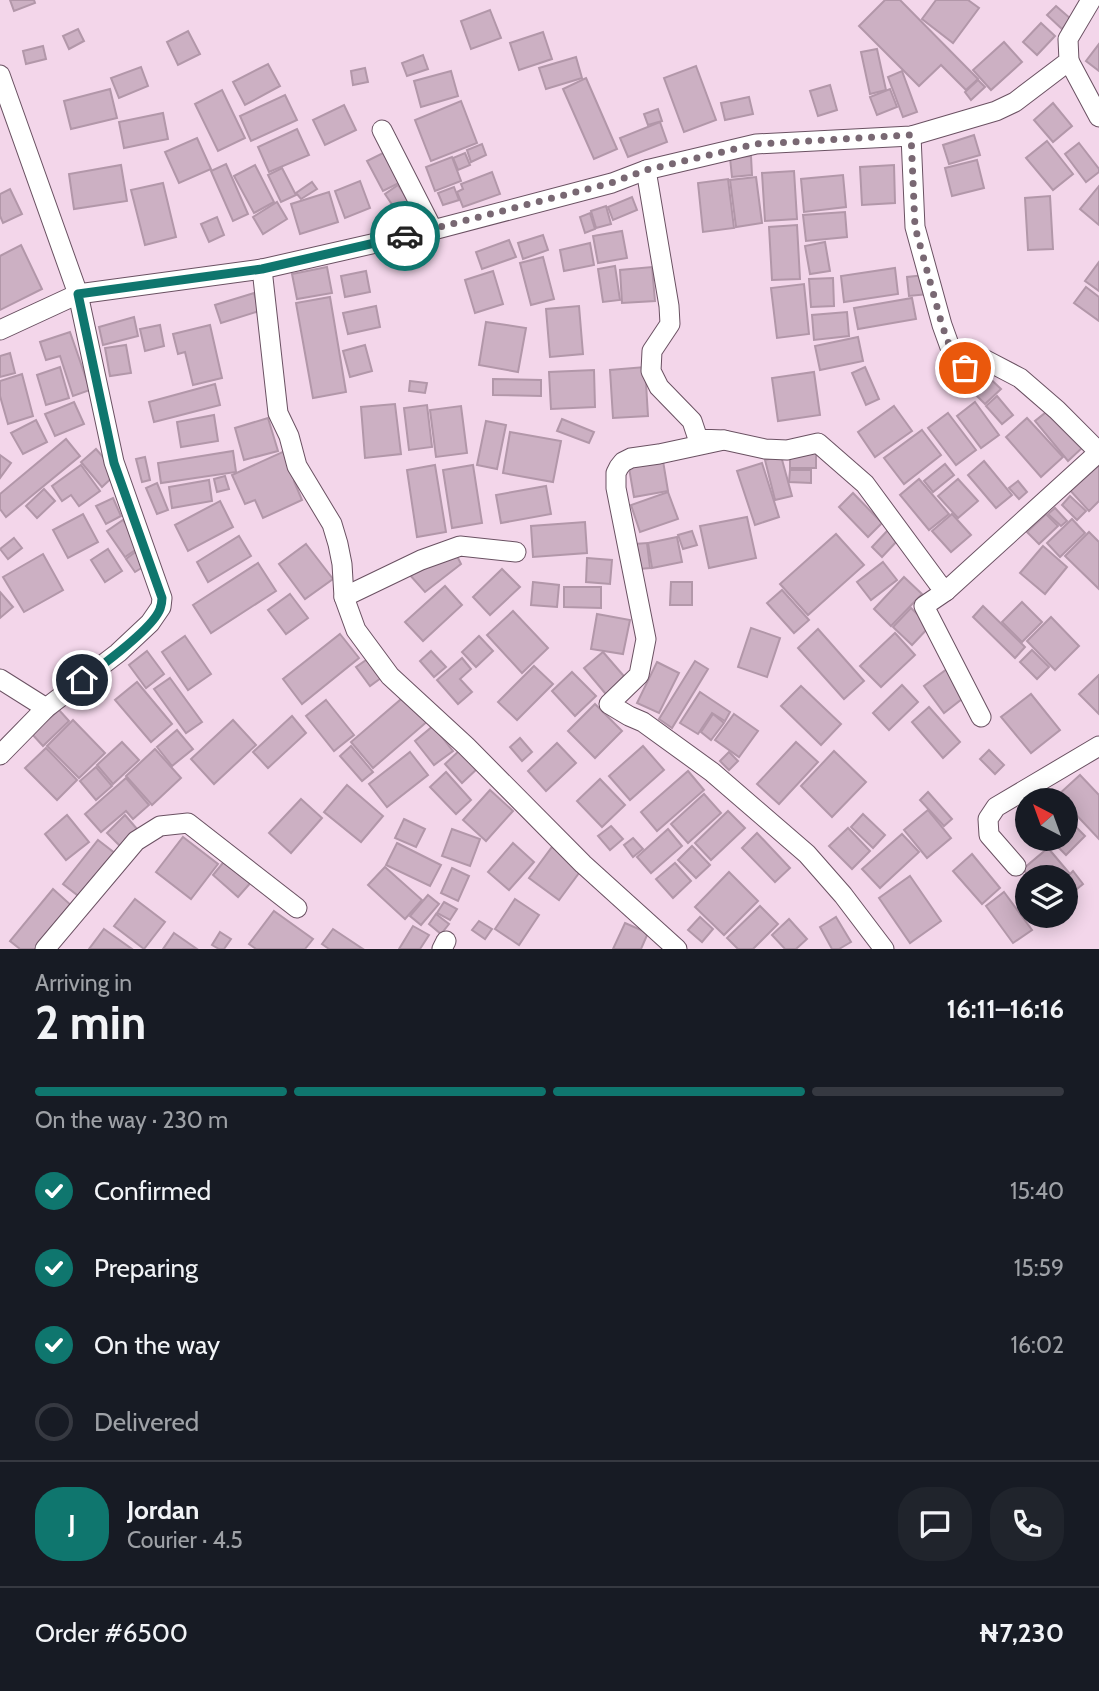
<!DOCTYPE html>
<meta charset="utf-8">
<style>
body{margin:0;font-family:Cabin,sans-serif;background:#20242c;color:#f1f3f6;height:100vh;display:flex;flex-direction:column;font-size:26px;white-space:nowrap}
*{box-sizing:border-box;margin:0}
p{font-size:23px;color:#9ea1a6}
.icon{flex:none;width:38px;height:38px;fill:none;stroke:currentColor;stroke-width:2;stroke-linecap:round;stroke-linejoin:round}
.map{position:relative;height:949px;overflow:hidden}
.side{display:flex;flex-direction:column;background:#171b24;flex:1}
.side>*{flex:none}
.needle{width:46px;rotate:319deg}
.controls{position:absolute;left:1015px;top:788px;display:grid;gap:14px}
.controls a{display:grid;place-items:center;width:63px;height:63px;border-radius:50%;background:#171b24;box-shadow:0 4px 18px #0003;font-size:35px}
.pin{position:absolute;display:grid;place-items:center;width:60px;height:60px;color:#fff;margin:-30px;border:4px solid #fff;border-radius:50%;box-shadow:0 2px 7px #0007}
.courier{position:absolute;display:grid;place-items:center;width:70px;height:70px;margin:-35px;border:5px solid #0f766e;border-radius:50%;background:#fff;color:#222;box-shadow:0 2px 9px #0007}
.summary em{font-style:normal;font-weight:700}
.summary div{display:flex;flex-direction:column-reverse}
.summary{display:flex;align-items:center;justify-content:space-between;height:119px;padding:0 35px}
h1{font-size:46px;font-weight:700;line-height:52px}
.bar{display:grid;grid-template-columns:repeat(4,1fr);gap:10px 7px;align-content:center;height:84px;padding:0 35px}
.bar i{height:9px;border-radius:5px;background:#363941}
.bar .on{background:#0f766e}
.bar p{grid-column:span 4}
.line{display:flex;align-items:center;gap:18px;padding:0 35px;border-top:2px solid #363941}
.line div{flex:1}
.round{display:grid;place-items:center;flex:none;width:74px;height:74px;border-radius:28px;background:#20242c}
ol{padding:0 35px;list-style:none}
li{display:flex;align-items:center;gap:21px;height:77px}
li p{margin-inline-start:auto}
li .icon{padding:7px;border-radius:50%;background:#0f766e;color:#fff;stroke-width:4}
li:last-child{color:#9ea1a6}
li i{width:38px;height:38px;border:4px solid #363941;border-radius:50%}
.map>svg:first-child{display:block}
</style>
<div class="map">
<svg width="1099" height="949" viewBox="0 0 1099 949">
<rect width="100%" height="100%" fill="#f3d6ea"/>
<g fill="#ccb0c3" stroke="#b297a9" stroke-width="2">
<polygon points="10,0 34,0 35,3 14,11"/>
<polygon points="885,0 900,0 978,79 966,90 941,65 919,86 859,26"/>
<polygon points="936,0 968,0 979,8 953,43 922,19"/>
<polygon points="1056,6 1071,19 1062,29 1047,15"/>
<polygon points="490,10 501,38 471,49 461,21"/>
<polygon points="1041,23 1055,36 1037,55 1023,42"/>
<polygon points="78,29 84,41 69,49 63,36"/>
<polygon points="188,31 200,54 178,65 167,42"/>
<polygon points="543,32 552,59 519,70 510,43"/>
<polygon points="1004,42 1022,62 991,90 973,70"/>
<polygon points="1099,44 1099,71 1086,61"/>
<polygon points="43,46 46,59 26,64 23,51"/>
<polygon points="877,49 886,90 870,94 861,52"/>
<polygon points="423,55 428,69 407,76 402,63"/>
<polygon points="576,57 582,78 546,89 539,68"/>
<polygon points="268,64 280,86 245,105 233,82"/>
<polygon points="696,66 716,120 684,132 664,78"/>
<polygon points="141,67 148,86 119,98 111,78"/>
<polygon points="365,68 368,82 353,85 351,71"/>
<polygon points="451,71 458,96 421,107 414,81"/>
<polygon points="902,71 917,112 903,117 888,77"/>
<polygon points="586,78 617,149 594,159 563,89"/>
<polygon points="978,80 985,87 971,100 965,92"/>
<polygon points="830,85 837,110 818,116 810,91"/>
<polygon points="110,89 117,118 71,129 64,101"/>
<polygon points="890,89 897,107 877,115 870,97"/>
<polygon points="222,90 245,138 218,151 195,104"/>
<polygon points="285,95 297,120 251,141 240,116"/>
<polygon points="749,97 753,114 725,120 721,103"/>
<polygon points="461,101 477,143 431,161 415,120"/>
<polygon points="1053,103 1072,126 1053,142 1034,120"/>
<polygon points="344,105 356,130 325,145 313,120"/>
<polygon points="658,109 662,121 648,125 644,114"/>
<polygon points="163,113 168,139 124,148 119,122"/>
<polygon points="660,122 667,142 628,157 620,138"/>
<polygon points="297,129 309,155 269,172 258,147"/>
<polygon points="974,135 980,155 949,164 943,145"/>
<polygon points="197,138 211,169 179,183 165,152"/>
<polygon points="1047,141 1073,174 1053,190 1026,158"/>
<polygon points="1079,143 1099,169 1099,172 1086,182 1065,154"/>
<polygon points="482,144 486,155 471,162 467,150"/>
<polygon points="385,152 401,182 383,191 367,161"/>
<polygon points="465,153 470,165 458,170 453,158"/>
<polygon points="751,156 752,175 732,177 730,158"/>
<polygon points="452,157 461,181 435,191 426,167"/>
<polygon points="977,160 984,188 952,196 945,168"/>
<polygon points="226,164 248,214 233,221 211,171"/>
<polygon points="121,165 127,201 74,209 69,174"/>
<polygon points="255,165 274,202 254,213 234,176"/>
<polygon points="894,165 895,203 862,205 860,167"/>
<polygon points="282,168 296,195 281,202 268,175"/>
<polygon points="794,171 797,219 765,221 762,173"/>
<polygon points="492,172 500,194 463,207 457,192 463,189 461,184"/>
<polygon points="843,175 846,207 804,212 801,179"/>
<polygon points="756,177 762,223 736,227 730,180"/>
<polygon points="728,179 734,228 703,232 698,183"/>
<polygon points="360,181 370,208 345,218 335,191"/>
<polygon points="312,182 317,189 301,199 296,193"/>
<polygon points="163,183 176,237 145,245 131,190"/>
<polygon points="398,185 416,212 403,221 385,194"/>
<polygon points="1099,186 1099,225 1080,209"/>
<polygon points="454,187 459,200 443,205 438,193"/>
<polygon points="10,189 22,214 3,223 0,216 0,194"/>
<polygon points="329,192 338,222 300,234 291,204"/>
<polygon points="1050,196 1053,249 1028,250 1025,198"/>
<polygon points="632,197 637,210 613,220 608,207"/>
<polygon points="277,202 287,219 263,234 253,217"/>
<polygon points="606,206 611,224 596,228 591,211"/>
<polygon points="845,212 847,237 806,241 803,215"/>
<polygon points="590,213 595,229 585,233 580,217"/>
<polygon points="217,217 224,235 209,242 201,224"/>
<polygon points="797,225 800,279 772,280 769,227"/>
<polygon points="622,231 627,258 598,263 593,236"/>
<polygon points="543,235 548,250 523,259 518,243"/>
<polygon points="509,240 516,257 482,269 476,252"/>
<polygon points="825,242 830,271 810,274 805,246"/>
<polygon points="590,243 594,265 564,271 560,250"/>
<polygon points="21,245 42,289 0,310 0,256"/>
<polygon points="543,257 554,299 531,305 520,263"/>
<polygon points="1099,262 1099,291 1085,281"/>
<polygon points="615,266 620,300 603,302 598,269"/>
<polygon points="327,267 332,293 297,299 292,274"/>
<polygon points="652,267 655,301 622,303 620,270"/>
<polygon points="895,268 898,294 844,302 841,276"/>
<polygon points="366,271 370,292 345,297 341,276"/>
<polygon points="493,271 503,304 475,313 465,280"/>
<polygon points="925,275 928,294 909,296 907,277"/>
<polygon points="833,278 834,306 811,307 809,279"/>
<polygon points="804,284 809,334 777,338 771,288"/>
<polygon points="1086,287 1099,297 1099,321 1074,303"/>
<polygon points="254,293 259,311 221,323 215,305"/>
<polygon points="330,297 346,392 313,398 296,303"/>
<polygon points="912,298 916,319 858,329 854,308"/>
<polygon points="376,306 380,327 348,334 343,313"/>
<polygon points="579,306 583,354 550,357 546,309"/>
<polygon points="847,312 849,336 814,340 812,315"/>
<polygon points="134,317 138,336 103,345 99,327"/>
<polygon points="486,322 526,328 518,372 479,365"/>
<polygon points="160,325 164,346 145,351 140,329"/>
<polygon points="210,325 222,378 193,385 185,352 178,354 173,334"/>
<polygon points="70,332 90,390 73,396 60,356 46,360 40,342"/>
<polygon points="858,337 863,361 820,370 815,346"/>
<polygon points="126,345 131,373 110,376 105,348"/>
<polygon points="365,345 372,371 350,377 343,351"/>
<polygon points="10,353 15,373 0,377 0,356"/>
<polygon points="60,367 69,398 46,405 37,375"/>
<polygon points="645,367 648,416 613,418 610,370"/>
<polygon points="865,367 879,399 866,405 852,373"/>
<polygon points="979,368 1001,389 985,404 963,382"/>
<polygon points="594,370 595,407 551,409 549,372"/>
<polygon points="814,372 820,415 778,421 772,378"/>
<polygon points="22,374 33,416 8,424 0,396 0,381"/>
<polygon points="493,379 541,380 541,396 493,395"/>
<polygon points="410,381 427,383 425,393 409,391"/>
<polygon points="215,384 220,405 154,422 149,402"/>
<polygon points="997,396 1013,415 1002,424 986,406"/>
<polygon points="74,402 84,424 55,436 45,414"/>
<polygon points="975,402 999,435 981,448 957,416"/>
<polygon points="395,404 401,454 365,458 361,407"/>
<polygon points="427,405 432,447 409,450 404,408"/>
<polygon points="461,406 467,453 436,457 430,410"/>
<polygon points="894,406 912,431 875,457 858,432"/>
<polygon points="1050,409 1082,448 1068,461 1035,421"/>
<polygon points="948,413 976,450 956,465 928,428"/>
<polygon points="214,415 218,441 181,447 177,422"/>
<polygon points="268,418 278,451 244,460 235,428"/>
<polygon points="1027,418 1063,457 1041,477 1006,437"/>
<polygon points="562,419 594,432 589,443 557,431"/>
<polygon points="36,420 47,442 23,454 11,433"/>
<polygon points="486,421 506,425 497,469 477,465"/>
<polygon points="922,430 941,455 904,484 884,458"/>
<polygon points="510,432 561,441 553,482 503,473"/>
<polygon points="66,439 80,456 6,517 0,509 0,494"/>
<polygon points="96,449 117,473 102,487 81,462"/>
<polygon points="287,450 300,479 294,481 302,500 263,518 255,500 245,504 232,475"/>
<polygon points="233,451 236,472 161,483 158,463"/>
<rect x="790" y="453" width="26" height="15"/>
<polygon points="0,455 11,463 0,478"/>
<polygon points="781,456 792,496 775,500 765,460"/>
<polygon points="145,457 150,480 142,482 136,459"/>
<polygon points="663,461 668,491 634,497 629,468"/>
<polygon points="984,461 1012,495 996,508 968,475"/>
<polygon points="1096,462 1099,466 1099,501 1089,511 1068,488"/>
<polygon points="762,463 779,517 755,525 737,471"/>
<polygon points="945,464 954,475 933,492 924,481"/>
<polygon points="81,465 100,491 79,506 71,495 62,501 52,486"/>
<polygon points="435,465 446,532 417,537 407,470"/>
<polygon points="473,465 482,523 452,528 443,470"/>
<polygon points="790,470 811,470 811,483 789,482"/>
<polygon points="225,476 229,489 217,492 214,479"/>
<polygon points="919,479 949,514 929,530 900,495"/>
<polygon points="958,479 978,501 958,518 938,496"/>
<polygon points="209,480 212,501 172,508 169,487"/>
<polygon points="1018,481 1027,492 1019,499 1009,488"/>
<polygon points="157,483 168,510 157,514 146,488"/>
<polygon points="546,486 551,514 501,523 496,495"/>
<polygon points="44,489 55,501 37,518 26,506"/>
<polygon points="668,492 678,519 640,532 631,505"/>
<polygon points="853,493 882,523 868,537 839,507"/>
<polygon points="1070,496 1086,511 1077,520 1062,505"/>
<polygon points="113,498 121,516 106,524 96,506"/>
<polygon points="220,501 233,527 188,551 175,525"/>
<polygon points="1055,508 1067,521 1061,526 1048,514"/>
<polygon points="83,514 98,542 68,558 53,530"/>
<polygon points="952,514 971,535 951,552 932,531"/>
<polygon points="1046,514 1058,526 1039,544 1027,532"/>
<polygon points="747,517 756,558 709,568 700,526"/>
<polygon points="1072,519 1085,533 1060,557 1047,543"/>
<polygon points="123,520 141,546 125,557 107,531"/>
<polygon points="585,522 587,553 533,557 531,526"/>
<polygon points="888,530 898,540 882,557 872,547"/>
<polygon points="692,531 697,545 683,549 678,535"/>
<polygon points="1089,532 1099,542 1099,589 1065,556"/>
<polygon points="836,534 864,565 808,615 780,584"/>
<polygon points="239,536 251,556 208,582 197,562"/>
<polygon points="677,537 682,562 652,568 648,543"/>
<polygon points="14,538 22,548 8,559 0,549"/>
<polygon points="647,543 650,568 639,569 635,544"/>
<polygon points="306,544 333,579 305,599 279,564"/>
<polygon points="1043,546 1067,567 1045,594 1020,573"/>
<polygon points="108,549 122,571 105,582 91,560"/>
<polygon points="138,550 148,564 135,572 126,559"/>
<polygon points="455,552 461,564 425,592 409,574"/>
<polygon points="43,554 63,590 24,612 3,577"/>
<polygon points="587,558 612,560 610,584 586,582"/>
<polygon points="883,562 897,580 871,600 857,582"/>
<polygon points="258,563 276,591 211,633 193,605"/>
<polygon points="502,569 520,587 490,615 473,597"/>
<polygon points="904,577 922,594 891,626 874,609"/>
<polygon points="533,582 559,585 557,607 531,605"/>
<polygon points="671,582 692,582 692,605 670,605"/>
<polygon points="445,586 462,605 423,641 405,622"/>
<polygon points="564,587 601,587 601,608 564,607"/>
<polygon points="782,590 809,620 794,633 767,603"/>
<polygon points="0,592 13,607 0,618"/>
<polygon points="290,594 308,618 286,634 268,610"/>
<polygon points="1022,602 1042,622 1022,642 1002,622"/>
<polygon points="983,606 1025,647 1015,658 973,617"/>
<polygon points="911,608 930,626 912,645 893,627"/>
<polygon points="513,611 548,648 522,673 487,635"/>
<polygon points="597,614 630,620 623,654 591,649"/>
<polygon points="1051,617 1079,646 1055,670 1027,641"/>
<polygon points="751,628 780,638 767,677 738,667"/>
<polygon points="818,629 864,681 844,699 798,648"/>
<polygon points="895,633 915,655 881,687 860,666"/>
<polygon points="340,634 359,658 302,704 283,679"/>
<polygon points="185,636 211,674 188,690 162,652"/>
<polygon points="479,636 493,651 476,667 462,652"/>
<polygon points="1032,650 1049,667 1037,679 1020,662"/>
<polygon points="147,651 164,674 146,688 129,665"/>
<polygon points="431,651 446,667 434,677 420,661"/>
<polygon points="603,652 629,682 610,699 584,668"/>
<polygon points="372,656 385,675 370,686 356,667"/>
<polygon points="462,658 471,669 460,679 472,692 458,704 437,680"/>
<polygon points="695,661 708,669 672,728 659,719"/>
<polygon points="657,662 679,673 659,713 637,703"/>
<polygon points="534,666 553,684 517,720 498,702"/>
<polygon points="947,669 967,695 944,713 924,686"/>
<polygon points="572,672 596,696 575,716 552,691"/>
<polygon points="1099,675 1099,714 1079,694"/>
<polygon points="170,678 202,722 186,733 154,689"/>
<polygon points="137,682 172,724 151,742 115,700"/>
<polygon points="902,685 918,702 889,730 873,713"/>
<polygon points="801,686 841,724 821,745 781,706"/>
<polygon points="700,692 730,712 725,721 712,713 698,734 680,723"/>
<polygon points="407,694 429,720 373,768 351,742"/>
<polygon points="1031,694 1060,730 1031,753 1001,717"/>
<polygon points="326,700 354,735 334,751 306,716"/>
<polygon points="595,704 622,731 595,758 568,731"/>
<polygon points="929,707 960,742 943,758 912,722"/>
<polygon points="59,710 69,721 43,746 32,734"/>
<polygon points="713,714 724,723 711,740 701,732"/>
<polygon points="734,714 758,731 739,757 715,740"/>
<polygon points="292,716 306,733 268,768 253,752"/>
<polygon points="73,720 105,753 79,778 47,746"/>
<polygon points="233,720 256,745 214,784 191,759"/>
<polygon points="433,726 453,751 434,765 415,741"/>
<polygon points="177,730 193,749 172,766 157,747"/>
<polygon points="520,738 532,752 522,761 510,747"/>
<polygon points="122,742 139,760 113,784 97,765"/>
<polygon points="796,742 818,762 779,804 757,784"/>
<polygon points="557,743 576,763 546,791 528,771"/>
<polygon points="351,746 373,772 362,781 340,756"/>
<polygon points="643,746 664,770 630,800 609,776"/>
<polygon points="46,748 77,780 57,800 25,768"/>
<polygon points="155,749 181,778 152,805 126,776"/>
<polygon points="461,749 478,768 462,783 445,764"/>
<polygon points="989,750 1004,765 995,774 980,759"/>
<polygon points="834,751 866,782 832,817 801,786"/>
<polygon points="410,752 428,775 387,807 369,784"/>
<polygon points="729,752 738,761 729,770 720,761"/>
<polygon points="96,767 112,786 96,800 80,781"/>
<polygon points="688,771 704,790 657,831 641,812"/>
<polygon points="446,772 471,800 456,814 430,787"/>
<polygon points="1080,775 1099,795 1099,839 1066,804 1066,800 1062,800 1058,795"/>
<polygon points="126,778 149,805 133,819 126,811 101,832 85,814"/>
<polygon points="600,779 625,805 602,827 577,801"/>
<polygon points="347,785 383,816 361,842 324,812"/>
<polygon points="490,790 513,811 486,841 463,820"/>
<polygon points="928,792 952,819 944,826 920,800"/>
<polygon points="704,794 721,813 688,843 671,824"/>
<polygon points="301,799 322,818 291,853 269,833"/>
<polygon points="928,810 951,838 927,858 904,830"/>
<polygon points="728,811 745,828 711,860 695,843"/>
<polygon points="863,814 885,835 873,848 851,827"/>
<polygon points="67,815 89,842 66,860 45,834"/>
<polygon points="125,815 137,829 120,846 107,833"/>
<polygon points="1066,817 1085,836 1066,855 1049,838 1066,838"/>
<polygon points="404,819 425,829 416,847 395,838"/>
<polygon points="611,826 623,839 610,850 598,836"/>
<polygon points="848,828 870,851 852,869 829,846"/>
<polygon points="452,829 480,839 470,866 442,856"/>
<polygon points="668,829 682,846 651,873 637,857"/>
<polygon points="757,833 790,868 775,882 742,848"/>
<polygon points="902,834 919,852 880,888 862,869"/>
<polygon points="183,837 218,864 191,899 156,872"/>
<polygon points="633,838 643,849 633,857 624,845"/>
<polygon points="98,840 116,854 81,898 63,884"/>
<polygon points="397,843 441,865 430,886 386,865"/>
<polygon points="513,843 534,862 509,890 488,872"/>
<polygon points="692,846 710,865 696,878 678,860"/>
<polygon points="552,847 582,869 559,900 529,878"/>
<polygon points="1048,848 1070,874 1073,871 1083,884 1066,898 1066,877 1029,877 1023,869"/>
<polygon points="972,854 1000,888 982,904 953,871"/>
<polygon points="227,858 253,880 238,897 213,875"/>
<polygon points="675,863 691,881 673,898 656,879"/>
<polygon points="385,867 422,900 405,919 368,885"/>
<polygon points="452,868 469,876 458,901 441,893"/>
<polygon points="729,872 758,901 724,935 695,907"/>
<polygon points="910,876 941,921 910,943 879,898"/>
<polygon points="53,889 73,907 38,949 20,949 10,941"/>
<polygon points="1004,892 1032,930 1013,943 986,906"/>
<polygon points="428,895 439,904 421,925 410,916"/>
<polygon points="135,899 165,922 144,949 114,926"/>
<polygon points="515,899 539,915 519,945 495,929"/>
<polygon points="444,902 457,909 450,920 437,913"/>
<polygon points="760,906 778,924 753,949 738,949 727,938"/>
<polygon points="274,911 313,939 305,949 256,949 249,944"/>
<polygon points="436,914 449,924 441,934 429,924"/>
<polygon points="700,917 713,929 702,942 688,930"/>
<polygon points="836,917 851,942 839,949 832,949 820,927"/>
<polygon points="789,919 807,939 796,949 785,949 772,935"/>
<polygon points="479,921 492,929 485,939 472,930"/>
<polygon points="625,923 648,933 641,949 613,949"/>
<polygon points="413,926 429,935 420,949 399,949"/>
<polygon points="104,929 132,949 89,949"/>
<polygon points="333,929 363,949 329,949 322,944"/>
<polygon points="220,932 231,939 224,949 219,949 212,945"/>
<polygon points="174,933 197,949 163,949"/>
</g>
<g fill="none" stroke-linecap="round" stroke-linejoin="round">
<g stroke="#6a5162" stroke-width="21">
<g id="minor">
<polyline points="1069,61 1099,117"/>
<polyline points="0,75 78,294 114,462 162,598 161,607 150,623 118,653 46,708 0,755"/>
<polyline points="382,130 433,230"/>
<polyline points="911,136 915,227 942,325 951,350 965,368 978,356 1020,378 1057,410 1099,452"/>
<polyline points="646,170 669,306 670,324 652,351 651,371 659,387 692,421 698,439 724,440 765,449 787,450 818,443 865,484 938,583 946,591"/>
<polyline points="262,269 278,413 289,436 297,466 332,524 338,544 342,564 344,597 356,630 390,676 466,746 583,864 677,949"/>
<polyline points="0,330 78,294 262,269 433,230 612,183 646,170 756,144 911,136 996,111 1015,102 1069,61 1068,39 1091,0"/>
<polyline points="724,440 659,454 631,458 623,462 619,467 616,473 616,488 646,639 639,675 609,704 629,716 643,722 712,772 807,854 843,895 884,949"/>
<polyline points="344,597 421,560 460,546 516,552"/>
<polyline points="0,679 46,708"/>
<polyline points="981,717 924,606 946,591 1099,452"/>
<polyline points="1016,866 989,835 988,819 996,807 1099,746"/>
<polyline points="45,949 136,841 160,826 188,823 297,908"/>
<polyline points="442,949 446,941"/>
</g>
</g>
<use href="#minor" stroke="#fff" stroke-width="19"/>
</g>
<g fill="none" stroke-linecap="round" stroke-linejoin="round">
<polyline stroke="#796873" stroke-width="7" stroke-dasharray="0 12.6" points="405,236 611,183 646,170 756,144 911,135 915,227 942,325 951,350 965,368"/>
<path stroke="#0f766e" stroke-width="9" d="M 82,680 C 100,667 153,628 160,609 C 161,606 162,601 162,598 L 114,463 L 78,294 L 262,269 L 405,236"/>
</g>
</svg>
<div class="controls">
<a><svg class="needle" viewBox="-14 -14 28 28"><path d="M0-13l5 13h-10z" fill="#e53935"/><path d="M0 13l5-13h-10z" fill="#9ea1a6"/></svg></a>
<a><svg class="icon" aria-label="layers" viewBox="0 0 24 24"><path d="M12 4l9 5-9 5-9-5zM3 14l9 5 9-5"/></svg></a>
</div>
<div class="pin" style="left:965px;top:368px;background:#ea580c"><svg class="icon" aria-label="bag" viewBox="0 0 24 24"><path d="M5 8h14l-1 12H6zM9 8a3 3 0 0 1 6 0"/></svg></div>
<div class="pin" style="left:82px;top:680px;background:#1f2937"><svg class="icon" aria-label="home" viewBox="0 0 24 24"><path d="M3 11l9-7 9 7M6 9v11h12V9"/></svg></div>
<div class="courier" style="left:405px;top:236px"><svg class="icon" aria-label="car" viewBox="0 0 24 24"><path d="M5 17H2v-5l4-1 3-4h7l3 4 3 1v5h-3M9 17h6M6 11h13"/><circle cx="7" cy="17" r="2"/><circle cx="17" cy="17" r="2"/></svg></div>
</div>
<section class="side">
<div class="summary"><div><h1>2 min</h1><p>Arriving in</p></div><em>16:11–16:16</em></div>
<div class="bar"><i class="on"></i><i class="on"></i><i class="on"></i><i></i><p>On the way · 230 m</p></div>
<ol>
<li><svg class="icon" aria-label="check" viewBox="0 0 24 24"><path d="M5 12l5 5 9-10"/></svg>Confirmed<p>15:40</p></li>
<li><svg class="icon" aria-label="check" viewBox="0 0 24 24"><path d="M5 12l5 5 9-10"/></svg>Preparing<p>15:59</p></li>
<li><svg class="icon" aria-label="check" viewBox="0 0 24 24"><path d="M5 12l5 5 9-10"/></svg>On the way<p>16:02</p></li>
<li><i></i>Delivered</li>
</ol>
<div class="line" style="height:126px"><b class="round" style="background:#0f766e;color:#fff">J</b><div><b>Jordan</b><p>Courier · 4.5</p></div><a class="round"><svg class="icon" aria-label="chat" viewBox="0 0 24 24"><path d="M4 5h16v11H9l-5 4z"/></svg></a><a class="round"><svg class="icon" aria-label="phone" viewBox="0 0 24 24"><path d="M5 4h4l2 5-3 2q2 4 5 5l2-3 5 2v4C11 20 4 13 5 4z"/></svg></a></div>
<div class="line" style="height:91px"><div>Order #6500</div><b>₦7,230</b></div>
</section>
